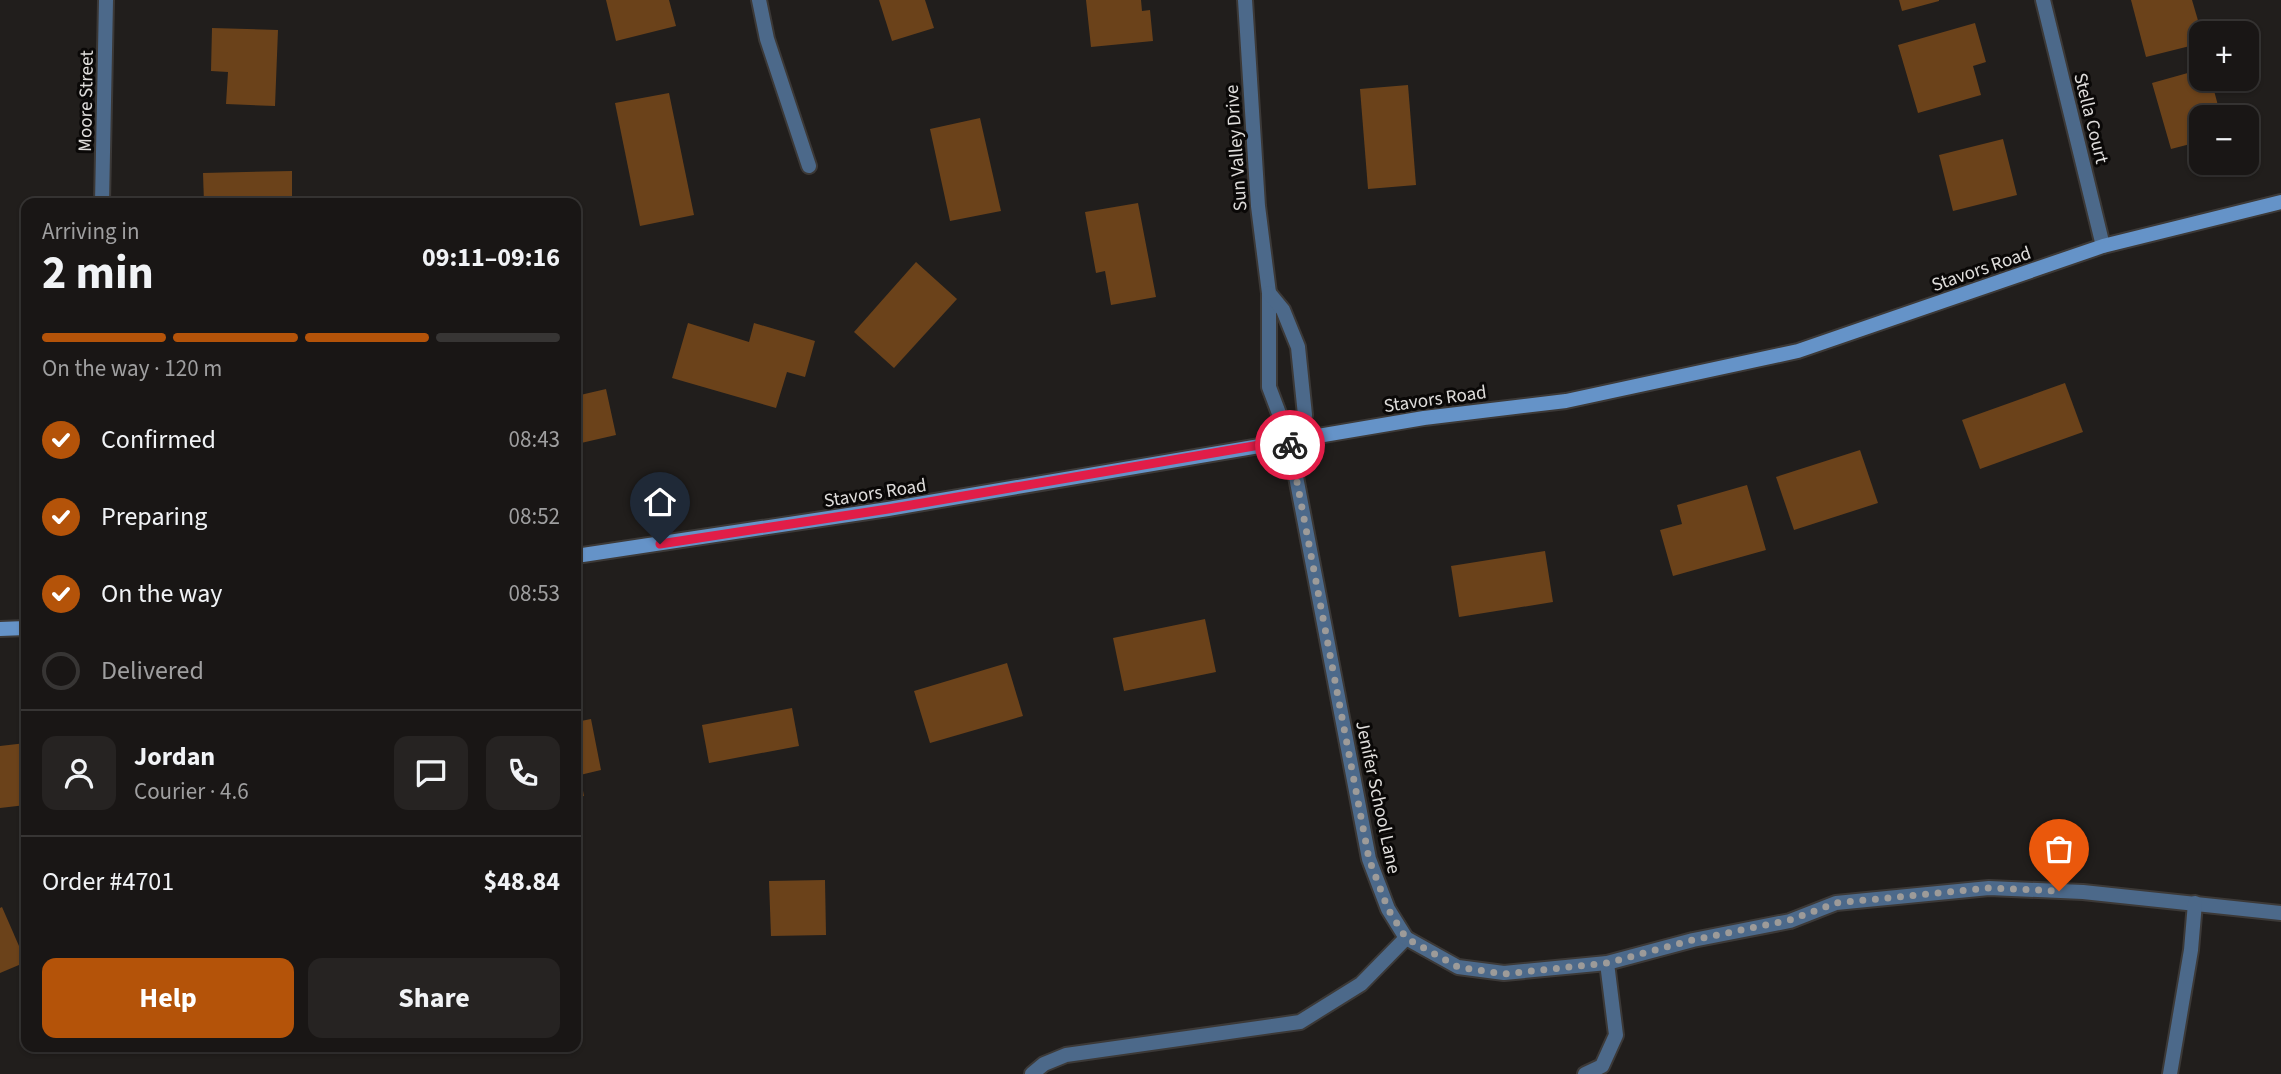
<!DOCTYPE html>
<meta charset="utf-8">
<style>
body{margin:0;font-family:"Source Sans 3",sans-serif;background:#262322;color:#f1f3f6;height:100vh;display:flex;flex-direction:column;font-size:26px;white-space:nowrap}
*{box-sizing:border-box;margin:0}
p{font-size:23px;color:#9f9fa0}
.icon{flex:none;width:38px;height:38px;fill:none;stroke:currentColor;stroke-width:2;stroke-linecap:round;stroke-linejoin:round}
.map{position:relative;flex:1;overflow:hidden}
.drawer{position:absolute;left:21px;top:198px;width:560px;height:854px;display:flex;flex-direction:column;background:#191615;border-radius:14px;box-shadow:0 2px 5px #0004,0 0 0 2px #373534}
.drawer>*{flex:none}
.tools{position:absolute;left:2189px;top:21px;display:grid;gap:14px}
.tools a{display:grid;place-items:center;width:70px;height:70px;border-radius:14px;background:#191615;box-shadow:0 2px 5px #0004,0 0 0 2px #373534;font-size:35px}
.pin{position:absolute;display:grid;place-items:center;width:60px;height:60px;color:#fff;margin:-72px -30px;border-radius:50% 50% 50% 0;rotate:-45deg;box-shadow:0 0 7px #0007}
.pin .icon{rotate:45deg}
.courier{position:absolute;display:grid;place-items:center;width:70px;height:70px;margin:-35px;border:5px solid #e11d48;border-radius:50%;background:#fff;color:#222;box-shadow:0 2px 9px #0007}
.summary em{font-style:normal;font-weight:700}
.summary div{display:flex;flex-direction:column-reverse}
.summary{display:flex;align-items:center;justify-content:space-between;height:119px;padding:0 21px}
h1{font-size:46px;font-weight:700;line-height:52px}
.bar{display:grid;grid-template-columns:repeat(4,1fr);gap:10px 7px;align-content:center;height:84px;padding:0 21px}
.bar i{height:9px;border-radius:5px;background:#373534}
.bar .active{background:#b45309}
.bar p{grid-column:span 4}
.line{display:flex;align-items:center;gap:18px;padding:0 21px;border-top:2px solid #373534}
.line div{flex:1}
.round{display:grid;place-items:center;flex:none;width:74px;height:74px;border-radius:14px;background:#262322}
ol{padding:0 21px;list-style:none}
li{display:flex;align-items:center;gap:21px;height:77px}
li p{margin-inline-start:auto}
li .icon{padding:7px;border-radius:50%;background:#b45309;color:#fff;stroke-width:4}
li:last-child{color:#9f9fa0}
li i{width:38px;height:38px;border:4px solid #373534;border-radius:50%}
.cta{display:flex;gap:14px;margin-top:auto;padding:14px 21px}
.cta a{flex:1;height:80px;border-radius:14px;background:#b45309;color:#fff;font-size:28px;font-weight:700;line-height:80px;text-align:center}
.cta a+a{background:#262322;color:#f1f3f6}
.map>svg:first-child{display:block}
</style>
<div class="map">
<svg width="2281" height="1074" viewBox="0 0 2281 1074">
<rect width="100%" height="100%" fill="#211e1c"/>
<g fill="#6b421a">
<polygon points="606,0 669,0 676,26 616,41"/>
<polygon points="879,0 925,0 934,28 892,41"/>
<polygon points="1086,0 1141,0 1142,11 1150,10 1153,41 1091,47"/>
<polygon points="1899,0 1939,0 1939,1 1902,11"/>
<polygon points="2131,0 2192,0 2202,34 2202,43 2146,57"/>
<polygon points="1975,23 1986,62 1973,66 1981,95 1918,113 1898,45"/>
<polygon points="212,28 278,30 275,106 226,104 228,72 211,71"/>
<polygon points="2202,69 2202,79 2211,79 2221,117 2202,117 2202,141 2171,149 2152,83"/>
<polygon points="1408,85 1416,185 1368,189 1360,89"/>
<polygon points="669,93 694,215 640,226 615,103"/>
<polygon points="980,118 1001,211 950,221 930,129"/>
<polygon points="2003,139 2017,195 1953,211 1939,155"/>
<polygon points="292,171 292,203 204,203 203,173"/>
<polygon points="1138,203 1156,297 1111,305 1105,271 1096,273 1085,212"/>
<polygon points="916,262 957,299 894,368 854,332"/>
<polygon points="688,323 749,342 754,323 815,341 805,377 787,372 776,408 672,378"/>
<polygon points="2065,383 2083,432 1980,469 1962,420"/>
<polygon points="606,389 616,435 581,443 583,453 576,454 576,396"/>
<polygon points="1860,450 1878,503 1794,530 1776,477"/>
<polygon points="1747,485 1766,550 1673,576 1660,530 1682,524 1677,505"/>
<polygon points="1545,551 1553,602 1459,617 1451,566"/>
<polygon points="1205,619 1216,672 1124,691 1113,638"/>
<polygon points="1007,663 1023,716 930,743 914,691"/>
<polygon points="792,708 799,746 709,763 702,725"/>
<polygon points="591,719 601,770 580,775 584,796 576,797 576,722"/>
<polygon points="26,743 26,805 0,808 0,746"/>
<polygon points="825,880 826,935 771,936 769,881"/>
<polygon points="2,907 26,962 0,973 0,908"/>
</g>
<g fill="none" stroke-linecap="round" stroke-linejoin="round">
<g stroke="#3c3937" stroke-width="18">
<g id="lane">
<polyline points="1032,1074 1044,1064 1066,1055 1300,1022 1361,984 1406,938"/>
<polyline points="1585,1074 1602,1066 1616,1035 1607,963"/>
</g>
</g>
<g stroke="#3c3937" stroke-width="18">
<g id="street">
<polyline points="759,0 767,39 809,166"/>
<polyline points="1245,0 1258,206 1269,293 1269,387 1289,440 1369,859 1388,909 1406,938 1458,967 1504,973 1607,963 1693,940 1790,921 1836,903 1989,888 2083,892 2281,913"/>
<polyline points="2043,0 2103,246"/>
<polyline points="102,203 106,0"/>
<polyline points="1269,293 1283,310 1298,347 1305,415 1289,440"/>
<polyline points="2170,1074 2191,950 2195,903"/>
</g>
</g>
<g stroke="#3c3937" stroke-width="18">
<g id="secondary">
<polyline points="576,556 888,509 1424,418 1566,401 1798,351 2103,246 2281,202"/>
<polyline points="0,629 26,628"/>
</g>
</g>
<use href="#lane" stroke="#4c698a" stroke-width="14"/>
<use href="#street" stroke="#4c698a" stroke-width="14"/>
<use href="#secondary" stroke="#6593c8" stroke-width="14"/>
</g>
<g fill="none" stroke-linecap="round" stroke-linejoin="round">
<polyline stroke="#9d9b99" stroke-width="7" stroke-dasharray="0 12.6" points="1290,445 1369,859 1388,909 1406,938 1458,967 1504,974 1607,963 1693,940 1790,920 1836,903 1989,888 2059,891"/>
<polyline stroke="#e11d48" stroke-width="9" points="660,544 888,509 1289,440 1290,445"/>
</g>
<g text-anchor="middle" stroke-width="6" stroke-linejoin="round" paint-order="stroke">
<g font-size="19" fill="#e0dedc" stroke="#0a0807">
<text transform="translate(85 101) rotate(-89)" y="7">Moore Street</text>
<text transform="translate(2092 118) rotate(76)" y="7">Stella Court</text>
<text transform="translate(1235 148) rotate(-94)" y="7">Sun Valley Drive</text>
<text transform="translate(1981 268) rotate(-19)" y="7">Stavors Road</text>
<text transform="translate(1435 398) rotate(-8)" y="7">Stavors Road</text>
<text transform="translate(875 492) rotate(-9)" y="7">Stavors Road</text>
<text transform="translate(1379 797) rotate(78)" y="7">Jenifer School Lane</text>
</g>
</g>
</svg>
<div class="tools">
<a>+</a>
<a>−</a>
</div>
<div class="pin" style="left:2059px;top:891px;background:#ea580c"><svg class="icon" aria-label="bag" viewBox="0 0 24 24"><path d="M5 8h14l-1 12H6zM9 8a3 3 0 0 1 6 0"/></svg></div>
<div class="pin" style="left:660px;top:544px;background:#1f2937"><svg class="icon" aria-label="home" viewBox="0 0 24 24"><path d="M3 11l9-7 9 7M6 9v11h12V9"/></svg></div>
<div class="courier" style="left:1290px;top:445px"><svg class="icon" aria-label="bike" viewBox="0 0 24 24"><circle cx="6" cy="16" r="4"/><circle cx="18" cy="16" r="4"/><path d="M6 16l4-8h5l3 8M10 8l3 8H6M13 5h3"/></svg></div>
<section class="drawer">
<div class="summary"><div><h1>2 min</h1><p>Arriving in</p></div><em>09:11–09:16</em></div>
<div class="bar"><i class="active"></i><i class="active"></i><i class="active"></i><i></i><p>On the way · 120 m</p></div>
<ol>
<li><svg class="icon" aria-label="check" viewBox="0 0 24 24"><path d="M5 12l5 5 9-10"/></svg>Confirmed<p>08:43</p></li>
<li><svg class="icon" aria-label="check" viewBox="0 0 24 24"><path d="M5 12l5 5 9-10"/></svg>Preparing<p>08:52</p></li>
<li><svg class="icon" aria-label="check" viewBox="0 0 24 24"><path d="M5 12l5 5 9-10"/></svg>On the way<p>08:53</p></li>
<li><i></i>Delivered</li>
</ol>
<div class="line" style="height:126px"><a class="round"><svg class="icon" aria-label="person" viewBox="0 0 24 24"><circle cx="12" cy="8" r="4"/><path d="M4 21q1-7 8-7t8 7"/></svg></a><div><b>Jordan</b><p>Courier · 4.6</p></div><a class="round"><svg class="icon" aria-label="chat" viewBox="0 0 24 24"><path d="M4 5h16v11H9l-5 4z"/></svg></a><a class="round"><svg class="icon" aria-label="phone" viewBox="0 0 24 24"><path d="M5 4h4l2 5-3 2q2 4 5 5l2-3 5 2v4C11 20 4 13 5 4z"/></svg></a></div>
<div class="line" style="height:91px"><div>Order #4701</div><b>$48.84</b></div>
<div class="cta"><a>Help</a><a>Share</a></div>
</section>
</div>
